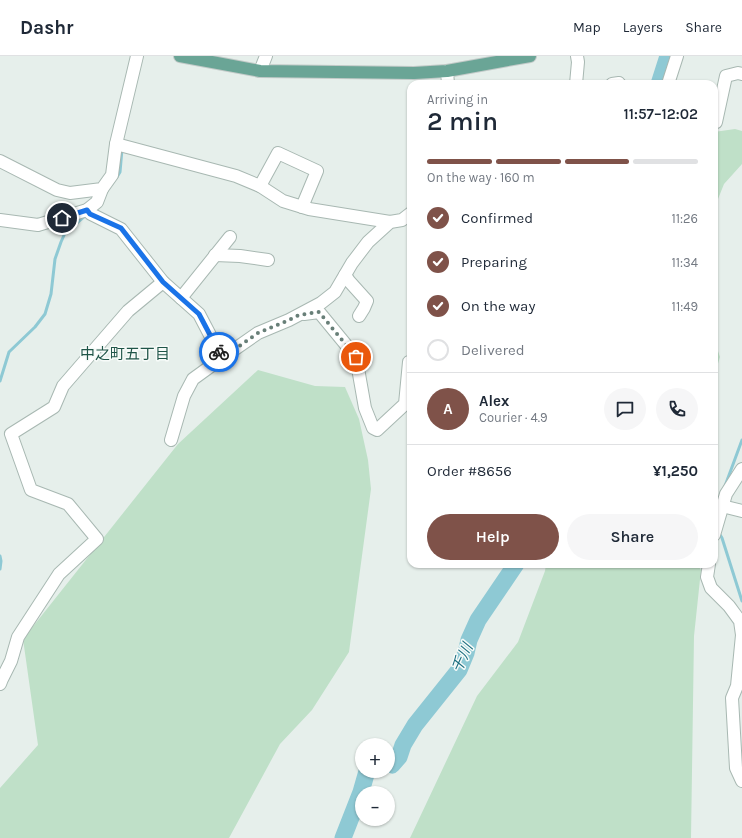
<!DOCTYPE html>
<meta charset="utf-8">
<style>
body{margin:0;font-family:Karla,"Noto Sans JP",sans-serif;background:#f6f6f7;color:#1f2937;height:100vh;display:flex;flex-direction:column;font-size:15px;white-space:nowrap}
*{box-sizing:border-box;margin:0}
p{font-size:13px;color:#747a83}
.icon{flex:none;width:22px;height:22px;fill:none;stroke:currentColor;stroke-width:2;stroke-linecap:round;stroke-linejoin:round}
.map{position:relative;flex:1;overflow:hidden}
.sheet{position:absolute;left:407px;top:24px;width:311px;height:488px;display:flex;flex-direction:column;background:#fff;border-radius:12px;box-shadow:0 1px 3px #0004}
.sheet>*{flex:none}
.fabs{position:absolute;left:355px;top:682px;display:grid;gap:8px}
.fabs a{display:grid;place-items:center;width:40px;height:40px;border-radius:50%;background:#fff;box-shadow:0 1px 3px #0004;font-size:20px}
.pin{position:absolute;display:grid;place-items:center;width:34px;height:34px;color:#fff;margin:-17px;border:2px solid #fff;border-radius:50%;box-shadow:0 1px 4px #0007}
.courier{position:absolute;display:grid;place-items:center;width:40px;height:40px;margin:-20px;border:3px solid #1a73e8;border-radius:50%;background:#fff;color:#222;box-shadow:0 1px 5px #0007}
.head em{font-style:normal;font-weight:600}
.head div{display:flex;flex-direction:column-reverse}
.head{display:flex;align-items:center;justify-content:space-between;height:68px;padding:0 20px}
h1{font-size:26px;font-weight:600;line-height:30px}
.bar{display:grid;grid-template-columns:repeat(4,1fr);gap:6px 4px;align-content:center;height:48px;padding:0 20px}
.bar i{height:5px;border-radius:3px;background:#e0e1e3}
.bar .selected{background:#7f5249}
.bar p{grid-column:span 4}
.line{display:flex;align-items:center;gap:10px;padding:0 20px;border-top:1px solid #e0e1e3}
.line div{flex:1}
.round{display:grid;place-items:center;flex:none;width:42px;height:42px;border-radius:21px;background:#f6f6f7}
ol{padding:0 20px;list-style:none}
li{display:flex;align-items:center;gap:12px;height:44px}
li p{margin-inline-start:auto}
li .icon{padding:4px;border-radius:50%;background:#7f5249;color:#fff;stroke-width:4}
li:last-child{color:#747a83}
li i{width:22px;height:22px;border:2px solid #e0e1e3;border-radius:50%}
.button{display:flex;gap:8px;margin-top:auto;padding:8px 20px}
.button a{flex:1;height:46px;border-radius:24px;background:#7f5249;color:#fff;font-size:16px;font-weight:600;line-height:46px;text-align:center}
.button a+a{background:#f6f6f7;color:#1f2937}
header{display:flex;align-items:center;gap:24px;box-sizing:border-box;height:56px;padding:0 20px;background:#fff;border-bottom:1px solid #e0e1e3}
header strong{font-size:19px}
nav{display:flex;gap:22px;margin-inline-start:auto;font-size:14px}
.map>svg:first-child{display:block}
</style>
<header>
<strong>Dashr</strong>
<nav><a>Map</a><a>Layers</a><a>Share</a></nav>
</header>
<div class="map">
<svg width="742" height="782" viewBox="0 0 742 782">
<rect width="100%" height="100%" fill="#e6efeb"/>
<g fill="#bfe0c8">
<polygon points="735,73 742,75 742,108 724,128 714,153 714,76"/>
<polygon points="714,283 720,301 714,321"/>
<polygon points="258,314 315,330 345,331 359,363 368,404 371,433 349,596 312,654 280,688 229,782 0,782 0,732 38,689 23,583 178,388"/>
<polygon points="546,508 697,508 701,514 694,580 691,782 410,782 477,640 518,586 545,515"/>
</g>
<g fill="none" stroke-linecap="round" stroke-linejoin="round">
<g stroke="#8ec9d4" stroke-width="3">
<polyline points="117,121 120,116 122,93"/>
<polyline points="0,325 9,296 35,271 45,258 51,238 55,203 61,186 65,177 86,159"/>
<polyline points="725,430 742,384"/>
<polyline points="719,477 722,482 742,545"/>
<polyline points="0,500 1,505 0,513"/>
</g>
<g stroke="#8ec9d4" stroke-width="17">
<polyline points="659,28 668,0"/>
<polyline points="388,707 392,709 399,701 403,689 415,669 459,614 466,597 469,584 478,564 516,508"/>
<polyline points="343,782 361,736 367,715"/>
</g>
<g stroke="#a8b8b2" stroke-width="14">
<g id="minor">
<polyline points="260,15 266,0"/>
<polyline points="447,15 448,28"/>
<polyline points="576,28 578,6 577,0"/>
<polyline points="612,28 619,27 619,28"/>
<polyline points="668,28 677,0"/>
<polyline points="714,66 716,66 726,20 738,17 742,18"/>
<polyline points="116,88 236,120 260,130 283,145 309,153 390,166"/>
<polyline points="0,105 57,134 70,137 102,133 112,119 116,88 137,0"/>
<polyline points="260,130 278,97 317,115 302,151"/>
<polyline points="87,154 91,158 121,173 163,226 199,258 222,302"/>
<polyline points="0,164 38,169 87,154 97,146 102,133"/>
<polyline points="215,199 240,200 268,204"/>
<polyline points="345,219 349,225 367,245 364,252 359,260"/>
<polyline points="181,242 230,181"/>
<polyline points="304,258 319,256 356,301 365,352 373,372 377,374 405,348 409,306"/>
<polyline points="171,384 184,340 193,323 222,302 258,277 289,264 321,247 335,236 352,207 368,186 390,166 402,164 411,157"/>
<polyline points="722,450 742,455"/>
<polyline points="714,479 726,438 742,413"/>
<polyline points="709,508 707,521 711,532 729,550 740,565 742,579 737,630 732,642 736,712 742,725"/>
<polyline points="0,628 2,623 11,605 18,581 59,518 97,483 68,448 31,434 11,378 54,351 63,330 128,255 163,226"/>
</g>
</g>
<g stroke="#c2cac8" stroke-width="14">
<polyline id="major" points="180,0 260,15 414,17 447,15 530,0"/>
</g>
<use href="#minor" stroke="#fff" stroke-width="12"/>
<use href="#major" stroke="#6aa596" stroke-width="12"/>
</g>
<g fill="none" stroke-linecap="round" stroke-linejoin="round">
<polyline stroke="#687f78" stroke-width="4" stroke-dasharray="0 7.2" points="219,296 222,302 258,277 289,264 299,259 319,256 356,301"/>
<polyline stroke="#1a73e8" stroke-width="5" points="62,162 87,154 90,158 121,172 163,226 199,258 219,296"/>
</g>
<g text-anchor="middle" stroke-width="3" stroke-linejoin="round" paint-order="stroke">
<g font-size="15" fill="#1f5548" stroke="#f7fbf9">
<text x="125" y="303">中之町五丁目</text>
</g>
<g font-size="15" font-style="italic" fill="#1c6f80" stroke="#f7fbf9">
<text transform="translate(462 602) rotate(-65)" y="5">千川</text>
</g>
</g>
</svg>
<div class="fabs">
<a>+</a>
<a>−</a>
</div>
<div class="pin" style="left:356px;top:301px;background:#ea580c"><svg class="icon" aria-label="bag" viewBox="0 0 24 24"><path d="M5 8h14l-1 12H6zM9 8a3 3 0 0 1 6 0"/></svg></div>
<div class="pin" style="left:62px;top:162px;background:#1f2937"><svg class="icon" aria-label="home" viewBox="0 0 24 24"><path d="M3 11l9-7 9 7M6 9v11h12V9"/></svg></div>
<div class="courier" style="left:219px;top:296px"><svg class="icon" aria-label="bike" viewBox="0 0 24 24"><circle cx="6" cy="16" r="4"/><circle cx="18" cy="16" r="4"/><path d="M6 16l4-8h5l3 8M10 8l3 8H6M13 5h3"/></svg></div>
<section class="sheet">
<div class="head"><div><h1>2 min</h1><p>Arriving in</p></div><em>11:57–12:02</em></div>
<div class="bar"><i class="selected"></i><i class="selected"></i><i class="selected"></i><i></i><p>On the way · 160 m</p></div>
<ol>
<li><svg class="icon" aria-label="check" viewBox="0 0 24 24"><path d="M5 12l5 5 9-10"/></svg>Confirmed<p>11:26</p></li>
<li><svg class="icon" aria-label="check" viewBox="0 0 24 24"><path d="M5 12l5 5 9-10"/></svg>Preparing<p>11:34</p></li>
<li><svg class="icon" aria-label="check" viewBox="0 0 24 24"><path d="M5 12l5 5 9-10"/></svg>On the way<p>11:49</p></li>
<li><i></i>Delivered</li>
</ol>
<div class="line" style="height:72px"><b class="round" style="background:#7f5249;color:#fff">A</b><div><b>Alex</b><p>Courier · 4.9</p></div><a class="round"><svg class="icon" aria-label="chat" viewBox="0 0 24 24"><path d="M4 5h16v11H9l-5 4z"/></svg></a><a class="round"><svg class="icon" aria-label="phone" viewBox="0 0 24 24"><path d="M5 4h4l2 5-3 2q2 4 5 5l2-3 5 2v4C11 20 4 13 5 4z"/></svg></a></div>
<div class="line" style="height:52px"><div>Order #8656</div><b>¥1,250</b></div>
<div class="button"><a>Help</a><a>Share</a></div>
</section>
</div>
